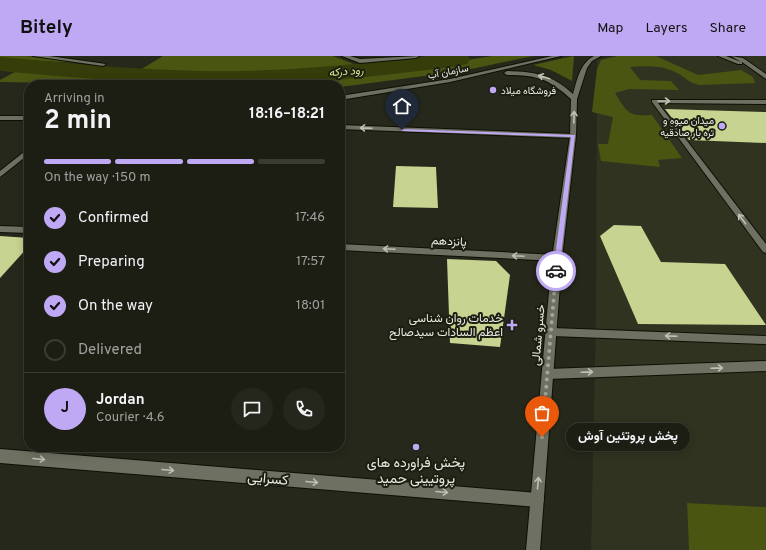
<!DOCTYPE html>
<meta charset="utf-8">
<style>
body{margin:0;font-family:Overpass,Vazirmatn,sans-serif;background:#25271d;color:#f1f3f6;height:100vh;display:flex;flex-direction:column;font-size:15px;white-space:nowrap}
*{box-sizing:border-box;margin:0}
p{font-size:13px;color:#a0a2a0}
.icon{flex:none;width:22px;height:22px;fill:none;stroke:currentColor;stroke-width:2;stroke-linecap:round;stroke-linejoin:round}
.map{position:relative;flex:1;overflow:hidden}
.side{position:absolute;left:24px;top:24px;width:321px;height:372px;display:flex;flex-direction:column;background:#1c1e14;border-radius:16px;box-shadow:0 2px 10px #0003,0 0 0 1px #3a3c34}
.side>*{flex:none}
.pin{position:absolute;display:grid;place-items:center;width:34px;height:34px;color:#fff;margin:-41px -17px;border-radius:50% 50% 50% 0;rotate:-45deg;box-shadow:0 0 4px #0007}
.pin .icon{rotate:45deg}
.courier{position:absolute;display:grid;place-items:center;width:40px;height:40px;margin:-20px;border:3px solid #bfa9f4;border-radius:50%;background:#fff;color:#222;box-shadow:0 1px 5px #0007}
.bubble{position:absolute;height:28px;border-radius:14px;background:#1c1e14;box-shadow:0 2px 10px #0003,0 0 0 1px #3a3c34;font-size:13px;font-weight:700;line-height:28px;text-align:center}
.headline em{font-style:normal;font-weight:700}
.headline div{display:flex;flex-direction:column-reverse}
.headline{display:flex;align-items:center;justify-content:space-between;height:68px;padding:0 20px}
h1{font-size:26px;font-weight:700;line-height:30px}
.bar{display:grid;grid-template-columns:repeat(4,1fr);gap:6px 4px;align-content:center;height:48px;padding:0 20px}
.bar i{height:5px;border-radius:3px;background:#3a3c34}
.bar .on{background:#bfa9f4}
.bar p{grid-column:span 4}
.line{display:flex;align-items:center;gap:10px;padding:0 20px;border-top:1px solid #3a3c34}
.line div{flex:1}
.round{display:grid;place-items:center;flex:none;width:42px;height:42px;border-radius:21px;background:#25271d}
ol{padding:0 20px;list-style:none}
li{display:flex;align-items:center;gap:12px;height:44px}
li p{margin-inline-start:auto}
li .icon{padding:4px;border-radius:50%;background:#bfa9f4;color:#111;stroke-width:4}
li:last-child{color:#a0a2a0}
li i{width:22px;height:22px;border:2px solid #3a3c34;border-radius:50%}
header{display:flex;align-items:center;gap:24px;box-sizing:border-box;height:56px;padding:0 20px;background:#bfa9f4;color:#111}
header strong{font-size:19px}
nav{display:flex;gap:22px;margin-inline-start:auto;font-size:14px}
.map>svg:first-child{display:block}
</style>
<header>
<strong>Bitely</strong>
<nav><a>Map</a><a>Layers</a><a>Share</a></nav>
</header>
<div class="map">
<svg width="766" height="494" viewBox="0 0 766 494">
<rect width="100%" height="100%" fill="#25281a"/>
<polygon fill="#2f331f" points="613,0 766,0 766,451 687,447 689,494 591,494 596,256 597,4"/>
<g fill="#4b5512">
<polygon points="0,0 28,0 81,7 0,3"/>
<polygon points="163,0 333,0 364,12 294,17 209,19 140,14"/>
<path d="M 492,0 L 533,0 L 462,15 L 340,31 L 340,29 L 180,29 L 0,26 L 0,24 L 22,12 C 80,16 139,22 197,23 C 296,26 395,16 492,0 Z"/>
<polygon points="573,0 574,1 572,25 551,14 533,9"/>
<path d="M 618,0 L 656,0 L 698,19 L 741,14 L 753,21 L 755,27 L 699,29 C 687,26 686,21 677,17 C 662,9 647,10 630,11 L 640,24 L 671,25 L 679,34 L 629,33 L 615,37 C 627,56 628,61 652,59 L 682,102 L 658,104 L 660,111 L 601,105 L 598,88 L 608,88 L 613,61 L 592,56 L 597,13 L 601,4 Z"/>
<polygon points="687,447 766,451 766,494 689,494"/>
</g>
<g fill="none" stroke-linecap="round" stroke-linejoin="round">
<path fill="#363d0a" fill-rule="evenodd" d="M 428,0 L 468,0 L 470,3 L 467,8 L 459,10 C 388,19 317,28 245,29 C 163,30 81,22 0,15 L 0,1 C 68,7 137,14 205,15 C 280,16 354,9 428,0 Z"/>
</g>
<g fill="#c6d391">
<polygon points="665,53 766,56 766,87 689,84"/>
<polygon points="396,110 436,111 438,152 393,151"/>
<polygon points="614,169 641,170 661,206 725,208 766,269 638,268 600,180"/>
<polygon points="0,180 29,182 29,190 0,222"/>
<polygon points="447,203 496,205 510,219 500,291 450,287"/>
</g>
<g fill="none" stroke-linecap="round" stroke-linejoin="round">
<g stroke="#0e1005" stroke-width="2">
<g id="service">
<polygon points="718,0 726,0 741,6 731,0 743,2 766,18 766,23 742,6 742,8 738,8"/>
<polygon points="652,44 766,44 766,48 658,47 766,188 766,197 763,196 652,46"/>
<polygon points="552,272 766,280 766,288 552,280 548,279 547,276 548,273"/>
<polygon points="766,305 766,315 548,323 544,322 542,318 544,314 548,313"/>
</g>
</g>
<g stroke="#0e1005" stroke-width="2">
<g id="minor">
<polygon points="33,0 49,0 106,8 103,10"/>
<polygon points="342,0 350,0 360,3 419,0 416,2 360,7"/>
<polygon points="340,69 573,78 576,80 573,82 340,73"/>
<polygon points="29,92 29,98 0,121 0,115"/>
<polygon points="0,170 29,171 29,177 0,176"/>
<polygon points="340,188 557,199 562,202 557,205 340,194"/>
<polygon points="0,393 537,437 542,439 544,444 542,449 537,451 0,407"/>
</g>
</g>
<g stroke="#0e1005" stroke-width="2">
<g id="secondary">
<polygon points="552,0 561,0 450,26 340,44 340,40 450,23"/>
<path d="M 594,0 L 601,0 L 592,5 L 587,12 L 577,43 L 576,80 L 562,202 L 540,494 L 526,494 L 552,202 L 570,80 L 571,43 C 549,23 537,19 507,19 L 504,17 L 507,15 C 535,16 551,18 573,38 C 577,24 580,7 594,0 Z"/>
<rect x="0" y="60" width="29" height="4"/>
</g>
</g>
<use href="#service" fill="#6e7161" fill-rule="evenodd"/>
<use href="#minor" fill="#6e7161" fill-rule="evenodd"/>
<use href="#secondary" fill="#6e7161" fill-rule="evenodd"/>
</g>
<defs><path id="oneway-shaft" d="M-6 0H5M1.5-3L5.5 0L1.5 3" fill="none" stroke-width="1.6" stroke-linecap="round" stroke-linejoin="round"/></defs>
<g stroke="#bdc0b4">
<use href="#oneway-shaft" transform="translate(544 21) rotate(-164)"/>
<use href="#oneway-shaft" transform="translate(664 45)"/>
<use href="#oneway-shaft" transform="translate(574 61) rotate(-88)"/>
<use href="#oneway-shaft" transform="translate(366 72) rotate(-178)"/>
<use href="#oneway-shaft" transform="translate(742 163) rotate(-127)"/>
<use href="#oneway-shaft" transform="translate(389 193) rotate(-177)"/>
<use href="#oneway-shaft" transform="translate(518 200) rotate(-177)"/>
<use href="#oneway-shaft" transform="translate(671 280) rotate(-178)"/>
<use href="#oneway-shaft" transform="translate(717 312) rotate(-2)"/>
<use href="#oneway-shaft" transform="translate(587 316) rotate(-2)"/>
<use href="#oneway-shaft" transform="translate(39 403) rotate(5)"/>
<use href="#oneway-shaft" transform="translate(168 414) rotate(5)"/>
<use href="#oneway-shaft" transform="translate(312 426) rotate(5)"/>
<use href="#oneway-shaft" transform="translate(538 427) rotate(-85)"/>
<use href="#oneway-shaft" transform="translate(442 436) rotate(5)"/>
</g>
<polygon fill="#bfa9f4" points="401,73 575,79 559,217 554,217 553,215 571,81 402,75"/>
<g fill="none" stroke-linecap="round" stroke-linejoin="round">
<polyline stroke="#a4a69b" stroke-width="4" stroke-dasharray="0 7.2" points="542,381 556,215"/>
</g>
<g fill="#bfa9f4" stroke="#1b1e11" stroke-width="1.5">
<circle cx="493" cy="34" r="4"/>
<circle cx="722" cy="70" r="4"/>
<path d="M510 263h4v4h4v4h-4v4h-4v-4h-4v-4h4z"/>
<circle cx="416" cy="391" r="4"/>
</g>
<g text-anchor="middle" stroke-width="4" stroke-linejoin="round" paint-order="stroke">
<g font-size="10" fill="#e8eae1" stroke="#1b1e11">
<text transform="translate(448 15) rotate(-11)" y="4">سازمان آب</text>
</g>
<g font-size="10" fill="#e8eae1" stroke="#1b1e11" text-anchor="start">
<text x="501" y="38">فروشگاه میلاد</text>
<text x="714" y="68" text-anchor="end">میدان میوه و<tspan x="714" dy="12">تره بار صادقیه</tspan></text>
</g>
<g font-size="11" font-style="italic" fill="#daeb8e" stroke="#1b1e11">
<text transform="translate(346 15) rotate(-4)" y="4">رود درکه</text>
</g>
<g font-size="12" fill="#e8eae1" stroke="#1b1e11">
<text transform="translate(449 185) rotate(3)" y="4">پانزدهم</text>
<text transform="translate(538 279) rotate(-85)" y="4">خسرو شمالی</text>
</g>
<g font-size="12" fill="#e8eae1" stroke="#1b1e11" text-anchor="end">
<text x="503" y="266">خدمات روان شناسی<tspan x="503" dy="14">اعظم السادات سیدصالح</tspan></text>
</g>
<g font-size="14" fill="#e8eae1" stroke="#1b1e11">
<text x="416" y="411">پخش فراورده های<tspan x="416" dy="16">پروتیینی حمید</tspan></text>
</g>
<g font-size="14" fill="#e8eae1" stroke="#1b1e11">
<text transform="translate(268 422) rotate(5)" y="5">کسرایی</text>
</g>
</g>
</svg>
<div class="pin" style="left:542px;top:381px;background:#ea580c"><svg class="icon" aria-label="bag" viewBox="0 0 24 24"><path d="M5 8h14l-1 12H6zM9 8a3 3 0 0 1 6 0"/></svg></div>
<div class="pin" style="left:402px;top:74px;background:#1f2937"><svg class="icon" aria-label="home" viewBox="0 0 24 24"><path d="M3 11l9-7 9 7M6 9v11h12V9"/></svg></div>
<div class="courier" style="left:556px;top:215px"><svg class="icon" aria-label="car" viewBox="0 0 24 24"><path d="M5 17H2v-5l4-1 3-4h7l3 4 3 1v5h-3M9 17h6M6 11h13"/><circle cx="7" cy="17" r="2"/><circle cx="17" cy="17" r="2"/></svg></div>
<div class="bubble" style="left:566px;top:367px;width:124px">پخش پروتئین آوش</div>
<section class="side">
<div class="headline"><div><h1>2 min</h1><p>Arriving in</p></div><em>18:16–18:21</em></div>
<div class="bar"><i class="on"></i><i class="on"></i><i class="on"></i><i></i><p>On the way · 150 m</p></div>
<ol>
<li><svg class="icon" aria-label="check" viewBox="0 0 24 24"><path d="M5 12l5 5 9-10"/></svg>Confirmed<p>17:46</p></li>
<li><svg class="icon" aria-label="check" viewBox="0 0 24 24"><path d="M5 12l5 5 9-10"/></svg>Preparing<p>17:57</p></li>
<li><svg class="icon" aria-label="check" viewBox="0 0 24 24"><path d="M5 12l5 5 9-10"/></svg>On the way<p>18:01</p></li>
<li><i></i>Delivered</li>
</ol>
<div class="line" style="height:72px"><b class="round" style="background:#bfa9f4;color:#111">J</b><div><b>Jordan</b><p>Courier · 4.6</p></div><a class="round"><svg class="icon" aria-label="chat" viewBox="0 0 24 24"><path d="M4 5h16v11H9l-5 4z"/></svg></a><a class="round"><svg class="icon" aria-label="phone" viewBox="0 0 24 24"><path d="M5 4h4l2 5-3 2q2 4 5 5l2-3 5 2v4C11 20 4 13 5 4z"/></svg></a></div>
</section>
</div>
